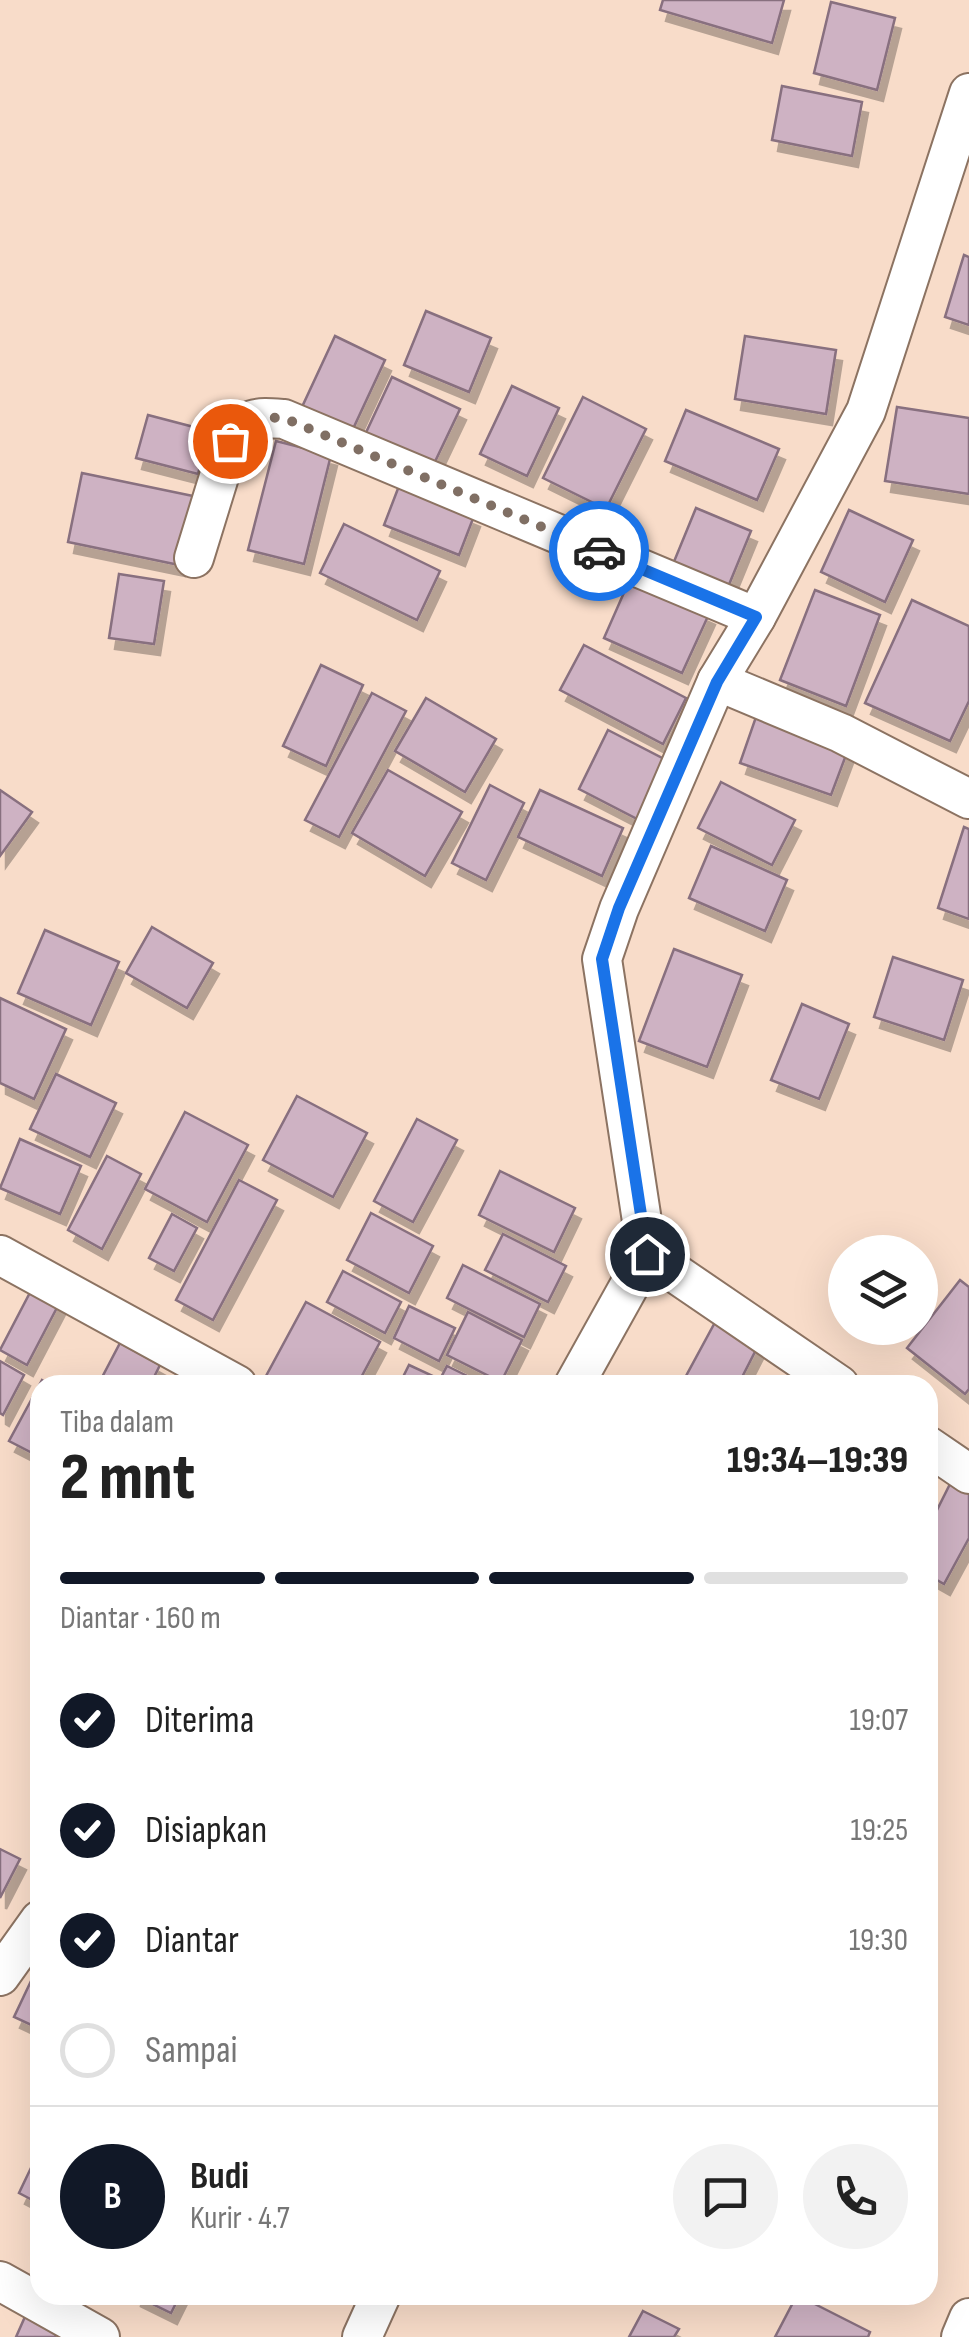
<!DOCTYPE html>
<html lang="id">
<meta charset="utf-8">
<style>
body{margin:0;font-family:"Sofia Sans Condensed",sans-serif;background:#f2f2f2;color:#222;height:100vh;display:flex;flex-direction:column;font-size:38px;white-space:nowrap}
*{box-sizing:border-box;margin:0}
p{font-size:32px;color:#767676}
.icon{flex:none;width:55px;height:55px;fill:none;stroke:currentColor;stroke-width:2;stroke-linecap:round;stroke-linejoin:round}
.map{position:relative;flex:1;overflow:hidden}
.panel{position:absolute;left:30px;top:1375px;width:908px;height:930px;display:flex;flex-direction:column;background:#fff;border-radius:30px;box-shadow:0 10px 40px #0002}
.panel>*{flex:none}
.controls{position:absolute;left:828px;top:1235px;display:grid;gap:20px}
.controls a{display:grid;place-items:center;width:110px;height:110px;border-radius:50%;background:#fff;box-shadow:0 10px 40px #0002;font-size:50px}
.pin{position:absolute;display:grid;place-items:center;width:85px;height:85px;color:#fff;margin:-42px;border:5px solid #fff;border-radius:50%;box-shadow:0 2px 10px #0007}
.courier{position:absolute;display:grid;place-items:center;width:100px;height:100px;margin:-50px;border:8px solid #1a73e8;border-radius:50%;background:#fff;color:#222;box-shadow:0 2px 12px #0007}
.head em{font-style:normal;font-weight:800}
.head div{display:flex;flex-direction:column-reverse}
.head{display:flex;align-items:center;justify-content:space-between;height:170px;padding:0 30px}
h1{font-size:65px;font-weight:800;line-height:75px}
.bar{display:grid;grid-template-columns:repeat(4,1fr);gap:15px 10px;align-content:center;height:120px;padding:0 30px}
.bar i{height:12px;border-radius:8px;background:#e0e0e0}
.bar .on{background:#111827}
.bar p{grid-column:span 4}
.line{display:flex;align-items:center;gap:25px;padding:0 30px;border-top:2px solid #e0e0e0}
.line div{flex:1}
.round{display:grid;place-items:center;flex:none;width:105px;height:105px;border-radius:52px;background:#f2f2f2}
ol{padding:0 30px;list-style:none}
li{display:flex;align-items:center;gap:30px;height:110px}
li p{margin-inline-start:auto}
li .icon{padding:10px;border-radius:50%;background:#111827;color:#fff;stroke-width:4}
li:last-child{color:#767676}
li i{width:55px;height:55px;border:5px solid #e0e0e0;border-radius:50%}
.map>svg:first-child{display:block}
</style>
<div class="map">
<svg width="969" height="2337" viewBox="0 0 969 2337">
<defs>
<filter id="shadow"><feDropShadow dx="6" dy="11" stdDeviation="0" flood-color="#0004"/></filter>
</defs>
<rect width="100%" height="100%" fill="#f8dcc9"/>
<g fill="#ceb2c3" stroke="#886f7f" stroke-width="2.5" filter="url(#shadow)">
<polygon points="663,0 784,0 772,43 660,10"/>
<polygon points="831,2 895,18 877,90 814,73"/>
<polygon points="782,86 862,102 852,156 772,140"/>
<polygon points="964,255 969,257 969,325 945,317"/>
<polygon points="426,311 491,338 469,392 404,365"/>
<polygon points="335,336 385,360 352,431 302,407"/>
<polygon points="745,336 836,350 826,414 735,399"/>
<polygon points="392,377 460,409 431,470 363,439"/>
<polygon points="512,386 559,408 527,476 480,454"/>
<polygon points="583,397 646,429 606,509 543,478"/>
<polygon points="897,407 969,418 969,494 885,481"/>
<polygon points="686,410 779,449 757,500 665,461"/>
<polygon points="148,415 209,431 198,474 136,458"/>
<polygon points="276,441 331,455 304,564 248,550"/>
<polygon points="82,473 193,496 179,565 68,542"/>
<polygon points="399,486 474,516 459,555 384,525"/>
<polygon points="696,508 751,531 728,587 673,564"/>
<polygon points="849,510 913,540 885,602 821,572"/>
<polygon points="344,524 440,571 417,620 320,573"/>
<polygon points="119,574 164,581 154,644 109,638"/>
<polygon points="630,579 709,614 682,673 604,638"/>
<polygon points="815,590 880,615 846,706 780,680"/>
<polygon points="912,600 969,626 969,701 950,741 865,703"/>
<polygon points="584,645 686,698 663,744 560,690"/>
<polygon points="321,665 363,685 326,766 283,746"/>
<polygon points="372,693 406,711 339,837 305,820"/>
<polygon points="426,698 496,739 465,792 395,751"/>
<polygon points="757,714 849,747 831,795 740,763"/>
<polygon points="608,730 674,764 645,823 579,789"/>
<polygon points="388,770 462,812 425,876 352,833"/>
<polygon points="721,782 795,820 772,865 698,828"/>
<polygon points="490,785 524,803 486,880 452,863"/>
<polygon points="0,790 32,812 0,856"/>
<polygon points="540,790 623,828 602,876 518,837"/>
<polygon points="964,827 969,829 969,919 938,908"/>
<polygon points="711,846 787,880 765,931 689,898"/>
<polygon points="152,927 213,963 187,1008 126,973"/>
<polygon points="45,930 119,962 91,1025 18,993"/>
<polygon points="674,949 742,975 707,1067 639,1041"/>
<polygon points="893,957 963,980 944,1040 874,1017"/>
<polygon points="0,998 66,1029 34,1099 0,1083"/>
<polygon points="802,1004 849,1024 819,1099 771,1080"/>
<polygon points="56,1074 116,1103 90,1157 30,1129"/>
<polygon points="297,1096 367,1133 333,1197 263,1160"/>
<polygon points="185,1112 248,1145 207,1222 145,1189"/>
<polygon points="417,1119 457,1140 413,1222 374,1201"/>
<polygon points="20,1139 81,1166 60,1214 0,1188"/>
<polygon points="107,1156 141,1174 102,1249 68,1230"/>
<polygon points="500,1171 575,1208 554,1252 479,1215"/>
<polygon points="239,1180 277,1200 213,1320 176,1300"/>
<polygon points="371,1213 433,1246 409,1293 347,1260"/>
<polygon points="172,1214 197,1228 174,1271 149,1258"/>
<polygon points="503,1234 566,1266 548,1302 485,1270"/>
<polygon points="463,1265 540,1304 524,1337 447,1298"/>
<polygon points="343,1271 401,1302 385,1333 327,1302"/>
<polygon points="960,1280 969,1287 969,1389 965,1394 907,1348"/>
<polygon points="35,1283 62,1298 27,1365 0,1350"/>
<polygon points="306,1302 380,1342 357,1385 282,1385 266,1376"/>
<polygon points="409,1306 455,1328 439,1361 394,1338"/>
<polygon points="468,1312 522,1340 501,1382 447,1355"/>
<polygon points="719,1315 762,1338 738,1385 704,1385 686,1376"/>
<polygon points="120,1343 160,1365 150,1385 98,1385"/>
<polygon points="0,1361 24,1375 3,1415 0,1413"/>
<polygon points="409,1365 433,1376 429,1385 399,1385"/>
<polygon points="447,1366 486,1385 437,1385"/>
<polygon points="42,1380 50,1385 40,1385 40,1457 9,1441"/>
<polygon points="950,1484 969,1494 969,1538 944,1584 928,1575 928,1528"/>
<polygon points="0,1849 20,1859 0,1898"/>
<polygon points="40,1962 40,2029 14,2017"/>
<polygon points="40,2149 40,2204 19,2193"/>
<polygon points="134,2295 180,2295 171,2313"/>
<polygon points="797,2295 870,2332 868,2337 775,2337"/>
<polygon points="28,2310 61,2324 55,2337 16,2337"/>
<polygon points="643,2311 679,2329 674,2337 629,2337"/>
</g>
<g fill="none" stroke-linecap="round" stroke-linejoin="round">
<g stroke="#8c7362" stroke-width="42">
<g id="minor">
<path d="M 194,558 L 230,441 C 247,416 255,417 284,419 L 756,617"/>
<polyline points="717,681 841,733 969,799"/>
<polyline points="647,1254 602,959 619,909 717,681 756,617 866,411 969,93"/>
<polyline points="0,1255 237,1385"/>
<polyline points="574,1385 647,1254 839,1385"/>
<polyline points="928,1446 969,1474"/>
<polyline points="0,1976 40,1920"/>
<polyline points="0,2281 100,2337"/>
<polyline points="362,2337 381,2295"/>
<polyline points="961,2337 969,2318"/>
</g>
</g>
<use href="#minor" stroke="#fff" stroke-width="38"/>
</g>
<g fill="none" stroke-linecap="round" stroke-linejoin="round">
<path stroke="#806f64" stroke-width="10" stroke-dasharray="0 18" d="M 230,441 C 247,416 255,417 284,418 L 599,551"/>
<polyline stroke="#1a73e8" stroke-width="12" points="599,551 756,617 717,682 619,908 602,959 647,1254"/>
</g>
</svg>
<div class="controls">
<a><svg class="icon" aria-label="layers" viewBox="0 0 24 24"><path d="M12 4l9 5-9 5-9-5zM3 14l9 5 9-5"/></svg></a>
</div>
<div class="pin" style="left:230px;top:441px;background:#ea580c"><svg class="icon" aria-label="bag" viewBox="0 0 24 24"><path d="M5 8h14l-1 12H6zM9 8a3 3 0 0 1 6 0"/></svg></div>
<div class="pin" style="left:647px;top:1254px;background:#1f2937"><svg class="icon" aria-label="home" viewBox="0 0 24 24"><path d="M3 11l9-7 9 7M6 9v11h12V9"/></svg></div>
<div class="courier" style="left:599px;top:551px"><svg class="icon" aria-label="car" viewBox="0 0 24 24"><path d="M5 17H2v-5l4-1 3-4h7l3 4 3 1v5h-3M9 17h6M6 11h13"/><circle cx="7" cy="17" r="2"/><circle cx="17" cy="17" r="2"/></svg></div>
<section class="panel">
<div class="head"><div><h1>2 mnt</h1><p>Tiba dalam</p></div><em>19:34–19:39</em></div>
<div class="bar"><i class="on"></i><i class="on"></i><i class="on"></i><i></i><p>Diantar · 160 m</p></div>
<ol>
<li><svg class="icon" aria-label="check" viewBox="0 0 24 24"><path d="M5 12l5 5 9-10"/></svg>Diterima<p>19:07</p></li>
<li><svg class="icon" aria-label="check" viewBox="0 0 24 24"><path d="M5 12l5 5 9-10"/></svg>Disiapkan<p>19:25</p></li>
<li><svg class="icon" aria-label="check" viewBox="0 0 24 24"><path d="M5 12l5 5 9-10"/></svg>Diantar<p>19:30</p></li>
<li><i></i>Sampai</li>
</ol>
<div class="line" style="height:180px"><b class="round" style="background:#111827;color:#fff">B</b><div><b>Budi</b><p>Kurir · 4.7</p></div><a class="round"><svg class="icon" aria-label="chat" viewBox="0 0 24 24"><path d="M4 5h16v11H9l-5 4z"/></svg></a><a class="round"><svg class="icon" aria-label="phone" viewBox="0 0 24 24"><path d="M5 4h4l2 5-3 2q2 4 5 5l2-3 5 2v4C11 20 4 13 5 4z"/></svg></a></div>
</section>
</div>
